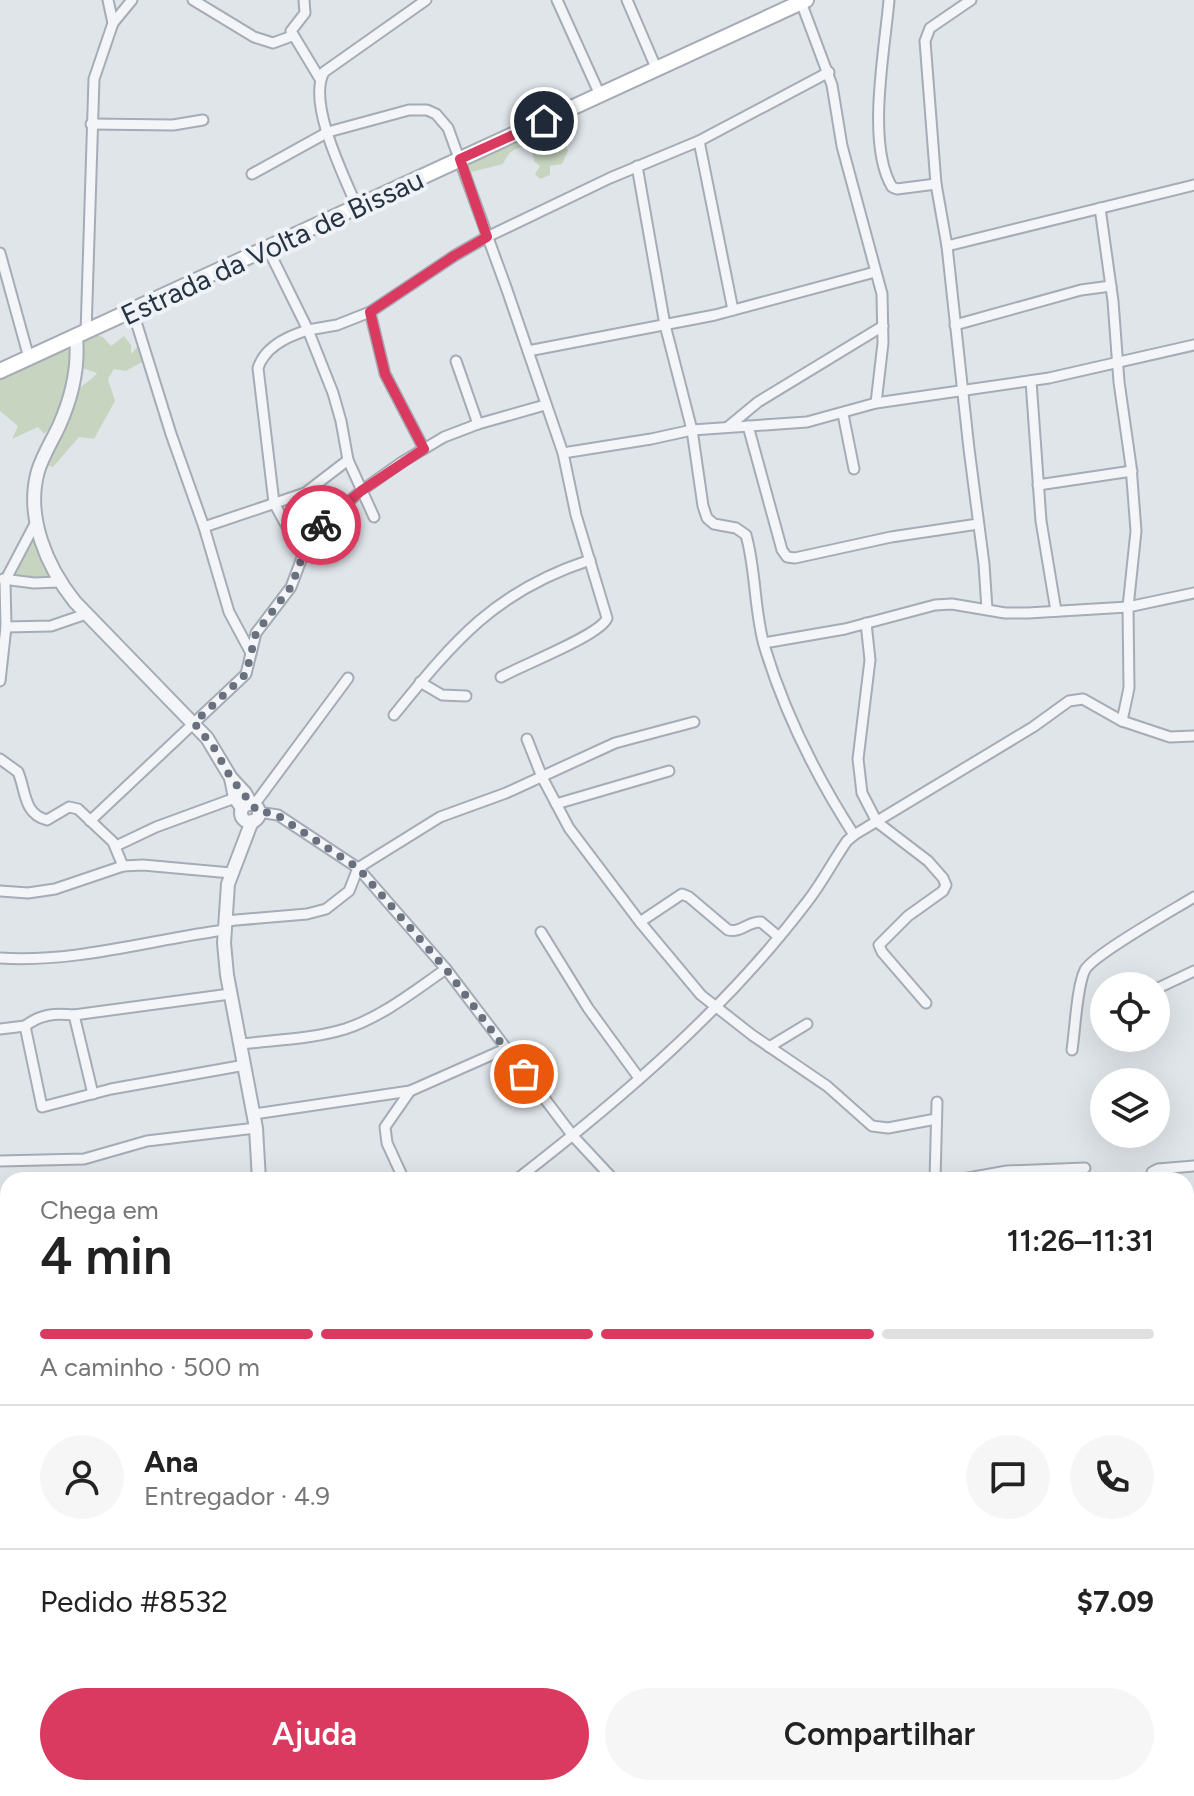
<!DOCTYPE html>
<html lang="pt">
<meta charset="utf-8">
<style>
body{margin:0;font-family:Figtree,sans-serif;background:#f6f6f6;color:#222;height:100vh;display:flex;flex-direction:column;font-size:30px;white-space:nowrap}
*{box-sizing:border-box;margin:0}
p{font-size:26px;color:#767676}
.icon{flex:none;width:44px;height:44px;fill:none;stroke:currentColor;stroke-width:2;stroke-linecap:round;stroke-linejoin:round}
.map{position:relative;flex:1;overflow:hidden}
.panel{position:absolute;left:0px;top:1172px;width:1194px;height:624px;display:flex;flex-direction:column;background:#fff;border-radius:24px 24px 0 0;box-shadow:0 8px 32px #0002}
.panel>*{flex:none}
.fabs{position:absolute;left:1090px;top:972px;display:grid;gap:16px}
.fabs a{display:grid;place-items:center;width:80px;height:80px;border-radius:50%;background:#fff;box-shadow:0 8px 32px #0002;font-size:40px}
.pin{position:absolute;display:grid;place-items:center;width:68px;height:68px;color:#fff;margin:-34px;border:4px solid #fff;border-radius:50%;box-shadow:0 2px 8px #0007}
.courier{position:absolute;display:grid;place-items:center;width:80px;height:80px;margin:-40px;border:6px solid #da3a5f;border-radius:50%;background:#fff;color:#222;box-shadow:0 2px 10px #0007}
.summary em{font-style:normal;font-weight:600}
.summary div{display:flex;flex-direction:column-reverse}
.summary{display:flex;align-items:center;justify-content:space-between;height:136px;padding:0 40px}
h1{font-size:52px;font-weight:600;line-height:60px}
.bar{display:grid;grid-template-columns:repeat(4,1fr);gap:12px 8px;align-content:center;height:96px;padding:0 40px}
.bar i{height:10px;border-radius:6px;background:#e0e0e0}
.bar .selected{background:#da3a5f}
.bar p{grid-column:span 4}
.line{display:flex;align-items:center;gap:20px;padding:0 40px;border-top:2px solid #e0e0e0}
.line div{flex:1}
.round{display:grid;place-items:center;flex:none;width:84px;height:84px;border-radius:42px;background:#f6f6f6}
.action{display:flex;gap:16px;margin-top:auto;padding:16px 40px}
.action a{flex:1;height:92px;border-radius:48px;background:#da3a5f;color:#fff;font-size:32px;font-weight:600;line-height:92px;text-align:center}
.action a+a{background:#f6f6f6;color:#222}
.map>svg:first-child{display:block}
</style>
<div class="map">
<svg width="1194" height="1796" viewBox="0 0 1194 1796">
<rect width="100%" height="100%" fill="#e0e5ea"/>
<g fill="#c7d5c0">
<path d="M 542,128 L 559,132 L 568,151 L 562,164 L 550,166 L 550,175 L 540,179 L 535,174 L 540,166 L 534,161 L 532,146 C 517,146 509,150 503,164 L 471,172 L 468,165 L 472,157 Z"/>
<path d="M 95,335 L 103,337 L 111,346 L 124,336 L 131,345 L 131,354 L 141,343 L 149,347 L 149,358 L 126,371 L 114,369 L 108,379 L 115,401 L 94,439 L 79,437 L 53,467 L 49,466 C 53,451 69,401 78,390 C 83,384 92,380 97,373 L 82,368 L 83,340 Z"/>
<polygon points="62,348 69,348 74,354 55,423 44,434 38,427 12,439 18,426 0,411 0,375"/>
<polygon points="29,533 31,534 57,579 14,583"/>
</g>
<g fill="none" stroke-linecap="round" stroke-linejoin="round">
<g stroke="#a5acb5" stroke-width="13">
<g id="minor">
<polyline points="108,0 113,23"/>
<polyline points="193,0 254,37 273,43 292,36"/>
<polyline points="304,0 305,13 291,31 320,79"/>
<polyline points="557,0 600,95"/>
<polyline points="627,0 657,70"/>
<path d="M 889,0 C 885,49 866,144 892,187 L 897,189 L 936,184"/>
<polyline points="971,0 930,28 925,41 936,184 947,246 1194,185"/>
<polyline points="801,2 832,85 842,146 882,294 883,343 876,403"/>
<polyline points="91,124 173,125 203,120"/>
<polyline points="699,141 829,72"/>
<path d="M 637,166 L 665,325 L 692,430 L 703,506 L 707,518 L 714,524 L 736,528 L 746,535 C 756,570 754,609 764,645 C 784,712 816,776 854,835"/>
<path d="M 252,174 L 328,132 L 409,110 L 427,110 L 436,114 L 448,128 L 507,290 L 563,453 L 576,515 L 607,618 C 601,635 522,665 501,677"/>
<path d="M 357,207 C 344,176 307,103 324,72 L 426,0"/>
<polyline points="947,246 969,449 984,564 987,609"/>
<path d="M 268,249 L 308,330 C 288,336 265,346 258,368 L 274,503 L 303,556"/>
<polyline points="0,253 29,358"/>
<polyline points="133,312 171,434 204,527 229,612 251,653"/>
<polyline points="370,312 385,374 424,449"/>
<polyline points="955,325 1081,290 1111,286"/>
<polyline points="86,333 94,79 113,23 132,0"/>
<polyline points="528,351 715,315 875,272"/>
<polyline points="456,361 478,424"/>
<polyline points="1031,381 1041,521 1056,611"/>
<polyline points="843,414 854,469"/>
<polyline points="729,426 758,402 883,326"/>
<polyline points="748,426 782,550 787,557 795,558 891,537 978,524"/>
<polyline points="563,453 651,439 692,430 807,422 876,403 1049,378 1194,345"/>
<polyline points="1038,485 1132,471"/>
<polyline points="374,517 348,460 341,421 333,393 308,330 337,325 370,312 454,256 487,237 610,178 699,141 733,310"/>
<polyline points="204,527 305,493 348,460"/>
<polyline points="3,579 34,583 59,582"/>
<polyline points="866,623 870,660 858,759 862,793 877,822 928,861 943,878 946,885 943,891 908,916 879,945 882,952 926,1003"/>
<polyline points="6,627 51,626 86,614"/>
<polyline points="764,643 845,629 935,605 952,604 1005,613 1028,613 1128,607 1194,593"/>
<polyline points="0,681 6,627 5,581 37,520"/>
<polyline points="420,682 442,695 466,696"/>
<path d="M 394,715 C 455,640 495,591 590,560"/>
<polyline points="1122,721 1170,737 1194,736"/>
<polyline points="527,739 542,777 569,828 640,922 701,995 752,1035 827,1086 872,1126 888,1128 936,1119"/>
<path d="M 0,759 L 18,772 C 26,790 23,814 47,820 L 69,807 L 78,809 L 113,842 L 123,866"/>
<polyline points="556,804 669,771"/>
<polyline points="254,805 348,678"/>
<polyline points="258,812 278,815 358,868 446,969 573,1136 614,1180"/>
<polyline points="90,821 246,674 256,633 291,587 309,539 322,524 361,491 402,462 444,437 478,424 545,405"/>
<polyline points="116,846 156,827 235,798"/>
<polyline points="0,891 28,893 55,889 123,866 143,865 231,873"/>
<polyline points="225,921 307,914 326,909 349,891 358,868 440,817 506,793 615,743 694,722"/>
<path d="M 640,922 L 682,894 L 689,897 L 728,930 C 742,933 748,921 761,922 L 779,937"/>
<polyline points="541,932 588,1008 639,1078"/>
<path d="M 0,958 C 75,963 150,940 224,930"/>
<polyline points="1156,989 1194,971"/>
<path d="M 25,1026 C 41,1014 55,1013 74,1015"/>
<polyline points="0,1029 25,1026 42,1107 111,1089 245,1065"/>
<path d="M 241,1044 C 275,1040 312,1039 345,1029 C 382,1017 414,991 446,969"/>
<polyline points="769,1047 807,1024"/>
<path d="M 1072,1050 C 1075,1030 1077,985 1085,970 C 1094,954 1175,909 1194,897"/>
<polyline points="93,1094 74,1015 230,994"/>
<polyline points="254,1114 410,1091 505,1049"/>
<polyline points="0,1161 84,1159 147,1141 256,1128"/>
<polyline points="404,1180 387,1143 385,1127 410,1091"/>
<path d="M 516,1180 C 622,1098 726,1009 807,902 C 822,883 833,861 847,841 L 854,835 L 1033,727 L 1069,701 L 1083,699 L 1122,721 L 1129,688 L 1128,607 L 1136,531 L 1131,466 L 1119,382 L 1113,301 L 1100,208"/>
<polyline points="935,1180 937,1102"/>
<polyline points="957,1180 1007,1171 1085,1168"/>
<polyline points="1151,1180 1152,1172 1158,1169 1194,1166"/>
<polyline points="0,1227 8,1227"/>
<polyline points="0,1299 8,1299"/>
<polyline points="1186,1362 1187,1364"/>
<polyline points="1186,1477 1194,1477"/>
<polyline points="0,1519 8,1530"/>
<polyline points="0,1562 8,1557"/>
<polyline points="1186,1643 1194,1651"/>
<polyline points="0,1748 8,1745"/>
<polyline points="736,1796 736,1788"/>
</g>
</g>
<g stroke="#a5acb5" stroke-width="16">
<g id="tertiary">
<path d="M 76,337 C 79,368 72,397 59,426 C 52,441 43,455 38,471 C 25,517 47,567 75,602 L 207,738 L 231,778 L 235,798 L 242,808"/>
<polyline points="231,778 245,793 251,804"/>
<circle cx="250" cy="813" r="9"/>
<polyline points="252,821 228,884 224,943 227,975 256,1128 259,1180"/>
<polyline points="188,1796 189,1788"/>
</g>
</g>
<g stroke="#a5acb5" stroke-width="18">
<polyline id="secondary" points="0,371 806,0"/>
</g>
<use href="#minor" stroke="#f3f5f8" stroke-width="9"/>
<use href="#tertiary" stroke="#f3f5f8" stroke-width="12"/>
<use href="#secondary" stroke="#fff" stroke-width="14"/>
</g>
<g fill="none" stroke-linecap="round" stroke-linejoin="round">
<polyline stroke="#68717d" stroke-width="8" stroke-dasharray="0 14.4" points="321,525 309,539 291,587 256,633 246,674 194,723 214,748 231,778 258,812 274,813 358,868 446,969 524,1074"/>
<polyline stroke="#da3a5f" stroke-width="10" points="321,525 361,491 424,449 385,374 370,312 454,256 487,237 460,159 544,121"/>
</g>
<g text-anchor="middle" stroke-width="8" stroke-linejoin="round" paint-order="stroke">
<g font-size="28" fill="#273343" stroke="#eff3f7">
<text transform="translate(272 247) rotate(-25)" y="10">Estrada da Volta de Bissau</text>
</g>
</g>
</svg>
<div class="fabs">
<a><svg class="icon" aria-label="locate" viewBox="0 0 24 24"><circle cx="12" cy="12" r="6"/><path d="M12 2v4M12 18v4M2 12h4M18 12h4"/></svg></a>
<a><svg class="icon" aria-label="layers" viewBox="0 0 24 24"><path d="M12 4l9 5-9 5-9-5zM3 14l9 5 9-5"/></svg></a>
</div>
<div class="pin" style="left:524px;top:1074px;background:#ea580c"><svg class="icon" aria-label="bag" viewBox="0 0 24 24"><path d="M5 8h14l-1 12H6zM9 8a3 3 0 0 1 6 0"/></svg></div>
<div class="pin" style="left:544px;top:121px;background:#1f2937"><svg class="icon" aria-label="home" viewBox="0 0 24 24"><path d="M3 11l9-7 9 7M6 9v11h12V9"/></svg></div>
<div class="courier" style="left:321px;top:525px"><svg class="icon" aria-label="bike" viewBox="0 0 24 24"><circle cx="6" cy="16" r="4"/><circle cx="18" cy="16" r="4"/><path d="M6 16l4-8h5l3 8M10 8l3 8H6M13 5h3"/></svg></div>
<section class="panel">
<div class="summary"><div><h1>4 min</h1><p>Chega em</p></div><em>11:26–11:31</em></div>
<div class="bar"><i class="selected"></i><i class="selected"></i><i class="selected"></i><i></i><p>A caminho · 500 m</p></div>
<div class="line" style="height:144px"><a class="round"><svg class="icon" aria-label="person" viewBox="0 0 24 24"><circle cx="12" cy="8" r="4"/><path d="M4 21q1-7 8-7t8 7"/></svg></a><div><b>Ana</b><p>Entregador · 4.9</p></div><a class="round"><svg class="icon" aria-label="chat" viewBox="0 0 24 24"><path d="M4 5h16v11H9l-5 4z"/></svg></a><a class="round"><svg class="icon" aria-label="phone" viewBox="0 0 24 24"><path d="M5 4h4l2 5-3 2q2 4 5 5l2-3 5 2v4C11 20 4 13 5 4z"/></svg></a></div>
<div class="line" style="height:104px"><div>Pedido #8532</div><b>$7.09</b></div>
<div class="action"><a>Ajuda</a><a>Compartilhar</a></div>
</section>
</div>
